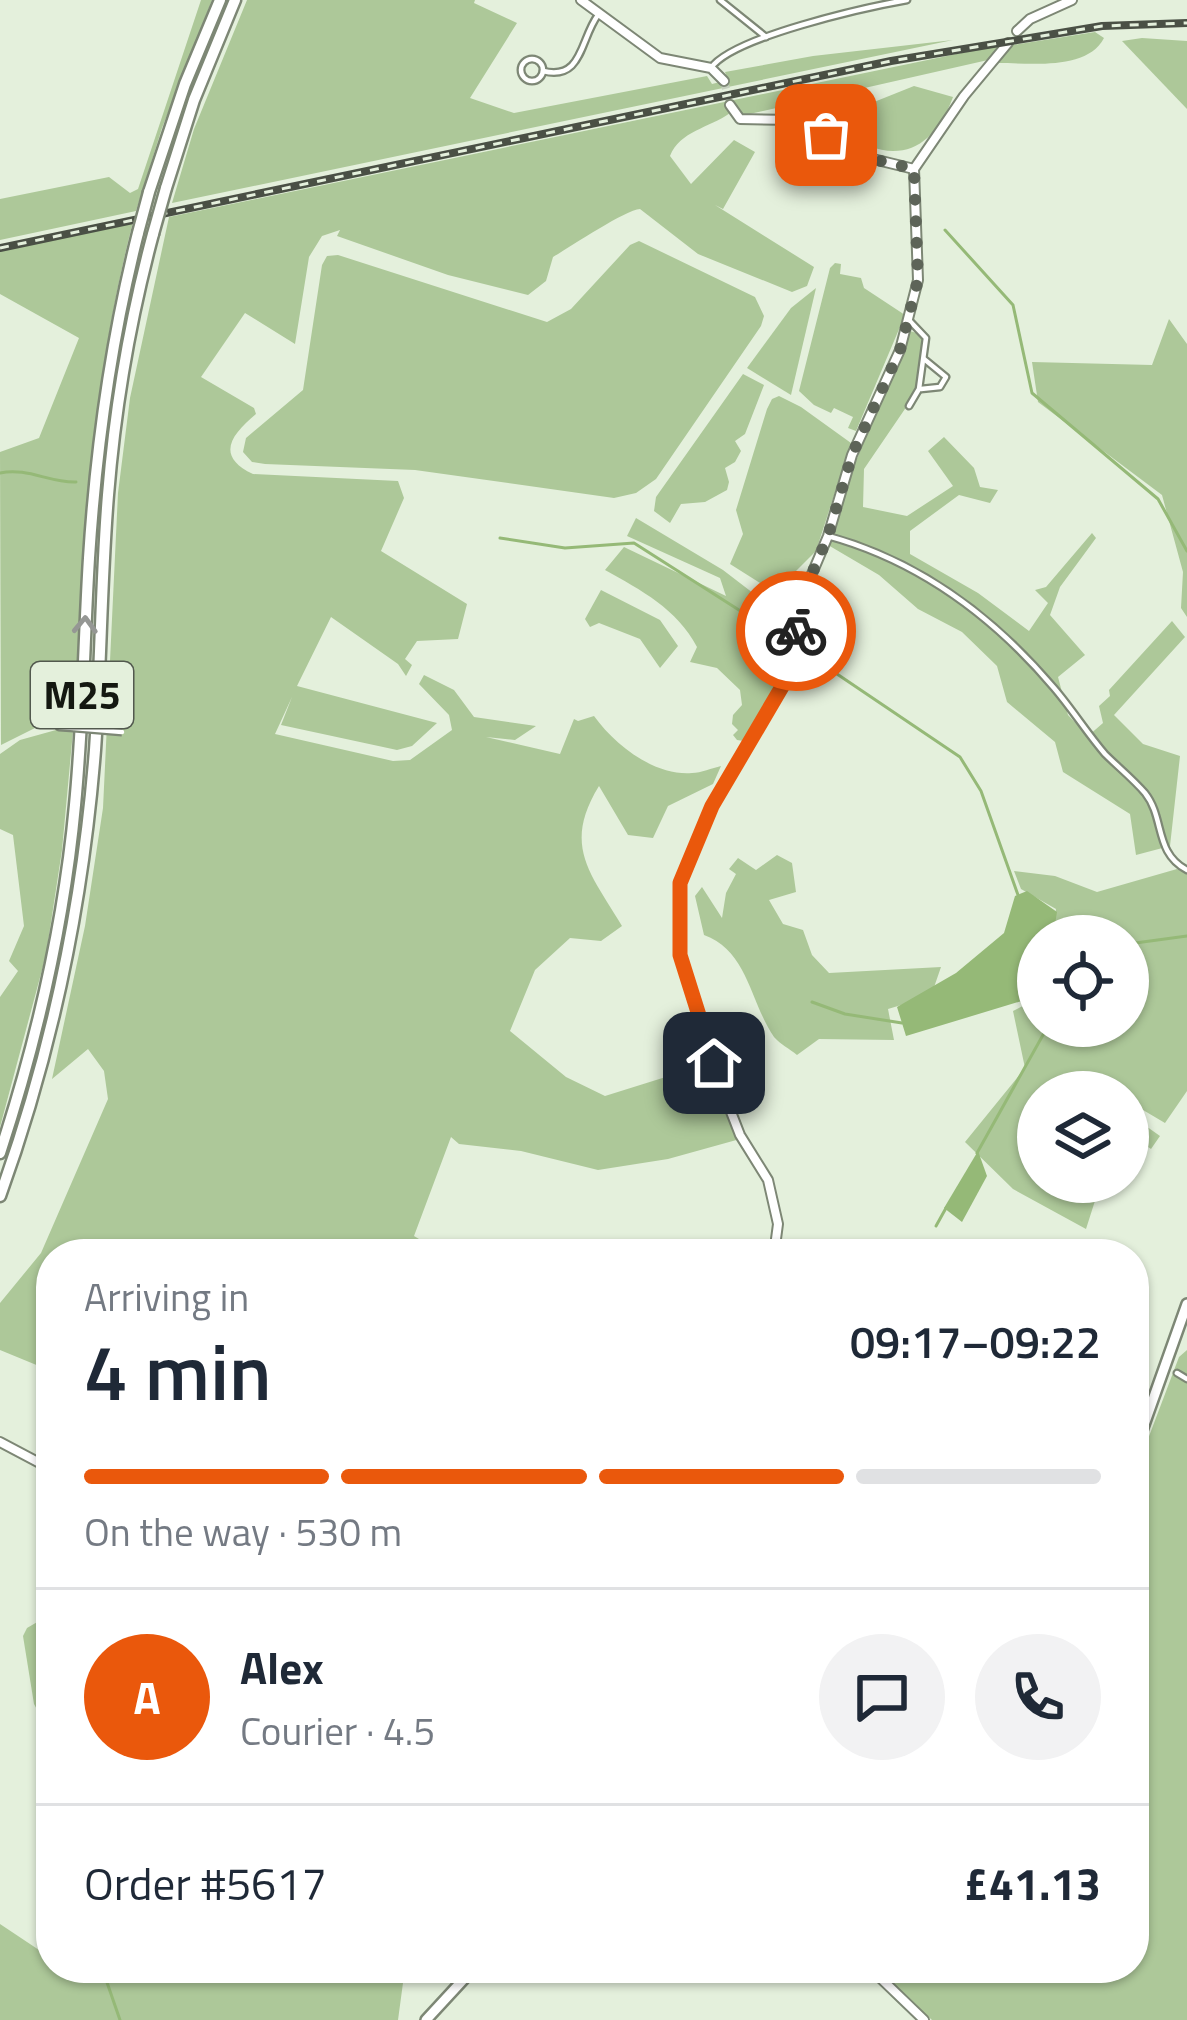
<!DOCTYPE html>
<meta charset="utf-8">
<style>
body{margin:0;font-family:"Titillium Web",sans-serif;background:#f2f2f3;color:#1f2937;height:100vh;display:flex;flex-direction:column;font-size:45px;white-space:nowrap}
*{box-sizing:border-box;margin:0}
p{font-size:39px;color:#747a83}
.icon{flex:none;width:66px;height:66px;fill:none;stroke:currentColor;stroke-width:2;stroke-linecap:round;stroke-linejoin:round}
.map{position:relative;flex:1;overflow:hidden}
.sheet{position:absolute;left:36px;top:1239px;width:1113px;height:744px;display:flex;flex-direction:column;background:#fff;border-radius:48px;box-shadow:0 3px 9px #0004}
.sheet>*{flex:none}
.controls{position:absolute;left:1017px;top:915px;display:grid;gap:24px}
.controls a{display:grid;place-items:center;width:132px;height:132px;border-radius:50%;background:#fff;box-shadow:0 3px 9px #0004;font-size:60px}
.pin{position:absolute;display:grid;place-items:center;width:102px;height:102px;color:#fff;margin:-51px;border-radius:24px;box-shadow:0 6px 18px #0006}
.courier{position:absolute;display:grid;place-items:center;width:120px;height:120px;margin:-60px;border:9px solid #ea580c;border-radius:50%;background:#fff;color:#222;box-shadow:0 3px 15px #0007}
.summary em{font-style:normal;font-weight:600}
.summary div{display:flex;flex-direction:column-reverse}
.summary{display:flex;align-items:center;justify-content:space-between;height:204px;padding:0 48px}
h1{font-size:78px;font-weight:600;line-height:90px}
.bar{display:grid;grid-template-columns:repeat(4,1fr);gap:18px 12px;align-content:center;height:144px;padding:0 48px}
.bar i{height:15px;border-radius:9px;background:#e0e1e3}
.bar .current{background:#ea580c}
.bar p{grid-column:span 4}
.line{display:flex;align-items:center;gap:30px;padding:0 48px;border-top:3px solid #e0e1e3}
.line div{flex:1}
.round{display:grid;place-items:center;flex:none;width:126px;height:126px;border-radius:63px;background:#f2f2f3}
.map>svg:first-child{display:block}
</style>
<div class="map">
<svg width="1187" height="2020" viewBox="0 0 1187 2020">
<rect width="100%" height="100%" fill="#e4f0dc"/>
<g fill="#adc899">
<polygon points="201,0 212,0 162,128 136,211 0,240 0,199 109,177 130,193 138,189"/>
<polygon points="247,0 475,0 474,3 517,23 470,98 514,113 707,76 712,84 728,80 725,72 813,56 953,40 172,203 194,129"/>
<path d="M 1095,32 L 1104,38 C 1087,71 1029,63 998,63 L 1013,45 Z"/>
<polygon points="1142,38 1187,41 1187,109 1122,41"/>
<path d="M 1000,45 L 988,60 L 745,115 L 739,114 L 736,104 L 727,106 L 730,113 C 709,128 680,131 670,156 L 691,184 L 734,140 L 755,152 L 723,209 L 715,205 L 814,267 L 807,286 L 792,292 L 698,254 L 640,209 C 625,210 570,247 553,257 L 546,281 L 528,295 L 448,275 L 337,236 L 340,230 L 322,236 L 309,257 L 295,344 L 245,313 L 201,377 L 254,408 L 256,414 C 231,435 215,456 253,474 L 398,481 L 404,498 L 381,551 L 467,604 L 458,639 L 417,641 L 405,659 L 412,665 L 406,676 L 398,664 L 331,617 L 297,686 L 437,723 L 412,746 L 397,750 L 281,725 L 292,697 L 275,734 L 393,761 L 410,760 L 452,730 L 449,715 L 419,684 L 424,675 L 454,690 L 474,717 L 536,726 L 515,740 L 486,737 L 560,754 L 574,719 L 578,721 L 594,716 C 615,745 654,776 692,773 C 701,773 712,768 721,766 L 713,784 L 668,806 L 653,838 L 628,835 L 599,786 C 562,846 591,874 622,926 L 601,941 L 570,938 L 535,970 L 510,1031 L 566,1077 L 605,1096 L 704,1065 L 740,1139 L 668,1159 L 598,1170 L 521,1151 L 459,1144 L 451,1137 L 414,1236 L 444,1254 L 51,1254 L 51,1371 L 0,1350 L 0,1303 L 41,1253 L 108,1099 L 104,1071 L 88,1049 L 52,1079 L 85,926 L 103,808 L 118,493 L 130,398 L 169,217 Z"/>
<path d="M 914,86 L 953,97 C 932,154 891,167 843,131 L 849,112 Z"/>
<path d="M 133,222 C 90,387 83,555 74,724 L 47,722 L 1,745 L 0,452 L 39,438 L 79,338 L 0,294 L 0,250 Z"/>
<polygon points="639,241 755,297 764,316 761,326 656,479 636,493 614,498 415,470 265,464 252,462 243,452 246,438 303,390 322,265 327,256 338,255 547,322 571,309 630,245"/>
<polygon points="835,263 841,264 840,274 861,278 864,288 905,315 856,431 848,428 853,417 834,408 831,413 814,405 799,391 830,268"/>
<polygon points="816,288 791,395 747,368 791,308"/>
<polygon points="1169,319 1187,344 1187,617 1181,608 1183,572 1162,495 1038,402 1032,362 1152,365"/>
<polygon points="910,331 923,335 920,377 909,403 864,469 863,507 907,516 953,486 928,451 944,437 974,468 980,487 998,490 990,503 959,495 910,531 910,554 978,593 1029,631 1048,603 1035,590 1046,587 1092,533 1096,538 1060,587 1050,615 1085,655 1058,677 1068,715 1088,736 1103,723 1099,706 1110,696 1109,690 1172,621 1185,637 1114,715 1143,744 1180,756 1170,846 1136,855 1130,814 1063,772 1055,742 1007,702 997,666 962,632 918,609 879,575 828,545 851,473"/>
<polygon points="743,374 764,385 745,434 735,441 741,451 735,462 725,468 729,482 727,490 705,502 681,504 670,523 654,511 656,497"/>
<polygon points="779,396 801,407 851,443 816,551 796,571 784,598 730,564 743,534 736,510 767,409 772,399"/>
<path d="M 636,518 L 723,570 L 787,619 L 779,678 L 744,741 L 737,740 L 733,735 L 738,730 L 732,724 L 733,715 L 742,705 L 740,690 L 717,668 L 690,662 L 697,647 C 677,609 641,590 605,570 L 624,547 L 726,596 L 720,578 L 627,536 Z"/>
<polygon points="601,590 660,620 678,646 660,668 640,639 599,623 590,627 585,619"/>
<polygon points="56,730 73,731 62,850 46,955 0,1127 0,997 18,971 9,961 24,926 13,835 0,829 0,754 20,740"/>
<path d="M 777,855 L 792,863 L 796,892 L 769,900 L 783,924 L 803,930 L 812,955 L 829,973 L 941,967 L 931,996 L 888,1009 L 894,1040 L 819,1039 L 797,1055 C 790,1049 780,1044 774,1037 C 750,1002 748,951 704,935 L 695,896 L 702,887 L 722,918 L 726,893 L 736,874 L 729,869 L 738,858 L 756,870 Z"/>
<polygon points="1177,869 1187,874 1187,1091 1165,1123 1143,1110 1136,1119 1160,1136 1151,1149 1128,1133 1128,1092 1038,1092 1038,1182 1101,1182 1086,1229 1013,1189 965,1142 1025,1068 1013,1011 1038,998 1038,1026 1128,1026 1128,979 1142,980 1128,977 1128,936 1053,936 1056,909 1021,889 1014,871 1055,876 1097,892"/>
<polygon points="1187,1350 1187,2020 932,2020 875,1968 1134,1968 1134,1476 1179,1357"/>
<polygon points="51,1614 51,1736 34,1704 23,1636 27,1628"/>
<polygon points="0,1924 51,1958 51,1968 66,1968 86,1981 72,1968 405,1968 398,2020 0,2020"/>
</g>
<g fill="#95b977">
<polygon points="1027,891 1057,912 1053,936 1038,936 1038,996 906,1036 897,1007 956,973 1004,933 1015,896"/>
<polygon points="978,1151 987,1176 962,1222 944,1208"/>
</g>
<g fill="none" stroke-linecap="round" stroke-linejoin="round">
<g stroke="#95b977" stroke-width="3">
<polyline points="945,230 1013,305 1032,393 1158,499 1187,551"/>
<path d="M 0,473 C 27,467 50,483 76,482"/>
<polyline points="500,538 565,548 634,543 789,642"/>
<polyline points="797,647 960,757 981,791 1018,895"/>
<polyline points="1128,944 1187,936"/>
<polyline points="812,1002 845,1014 902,1023"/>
<polyline points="977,1153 1048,1026"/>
<polyline points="936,1226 946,1208"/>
<polyline points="102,1968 120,2020"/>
</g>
<polyline stroke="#c5d0be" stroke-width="8" stroke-dasharray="8 4" stroke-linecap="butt" points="724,81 730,105"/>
<g stroke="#7d8775" stroke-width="9">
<g id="street">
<polyline points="720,0 766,37"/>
<circle cx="532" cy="70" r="11"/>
<path d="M 711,68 C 732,37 867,7 907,0"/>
<path d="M 543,71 C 583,81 580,39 598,15"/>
<polyline points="908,319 926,338 919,389 909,406"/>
<polyline points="921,389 940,387 946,377 924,359"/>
<path d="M 828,536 C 919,561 993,616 1054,688 C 1072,709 1087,733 1105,754 C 1118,767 1133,779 1145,793 C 1165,818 1154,853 1187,870"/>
<polyline points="59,727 74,728"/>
<polyline points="1177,1373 1187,1379"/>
</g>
</g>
<g stroke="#7d8775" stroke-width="12">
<g id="secondary">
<polyline points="581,0 660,58 711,68 724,81"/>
<polyline points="1017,31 1030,19 1072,0"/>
<polyline points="730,105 740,119 794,120 869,158 914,169"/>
<polyline points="774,1254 778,1224 768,1180 740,1135 726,1099 680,955 680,883 712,807 788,675 800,602 828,536 852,455 900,350 918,280 914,169 964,96 1008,43"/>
<polyline points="0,1442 51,1469"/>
<polyline points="870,1968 924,2020"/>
</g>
</g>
<g stroke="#7d8775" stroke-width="14">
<g id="primary">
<polyline points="1134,1453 1187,1304"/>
<polyline points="426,2020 474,1968"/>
</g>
</g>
<g stroke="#7d8775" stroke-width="15">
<g id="highway">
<polyline points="166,188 194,100 235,0"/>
<polyline points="149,192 185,84 220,0"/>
<path d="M 0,1153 C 37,1040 64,923 75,805 C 83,723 84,640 89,558 C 96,448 111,340 138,233"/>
<path d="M 0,1196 C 52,1052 83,903 95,750 C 101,665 101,580 108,495 C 115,407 130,320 153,234"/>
</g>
</g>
<use href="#street" stroke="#fff" stroke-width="4.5"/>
<use href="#secondary" stroke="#fff" stroke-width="8"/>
<use href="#primary" stroke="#fff" stroke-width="9"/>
<use href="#highway" stroke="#fff" stroke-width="10"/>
<g stroke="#4a5045" stroke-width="8">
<polyline id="rail" points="0,248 891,61 1102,26 1187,23"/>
</g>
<use href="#rail" stroke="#e4f0dc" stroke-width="3" stroke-dasharray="9" stroke-linecap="butt"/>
<g stroke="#7d8775" stroke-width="9" stroke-linecap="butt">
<polyline id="street-bridge" points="74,728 122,732"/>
</g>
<g stroke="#7d8775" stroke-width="15" stroke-linecap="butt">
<g id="highway-bridge">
<polyline points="138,233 149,192"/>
<polyline points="153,234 166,188"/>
</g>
</g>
<use href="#street-bridge" stroke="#fff" stroke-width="4.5"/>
<use href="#highway-bridge" stroke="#fff" stroke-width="10"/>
</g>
<defs><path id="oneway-chevron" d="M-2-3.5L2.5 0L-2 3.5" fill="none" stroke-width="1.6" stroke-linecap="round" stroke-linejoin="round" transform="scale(3)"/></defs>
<use stroke="#959794" href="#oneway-chevron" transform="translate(85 625) rotate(-88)"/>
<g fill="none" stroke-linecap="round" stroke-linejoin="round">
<polyline stroke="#5d6458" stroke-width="12" stroke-dasharray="0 21.6" points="796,631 800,602 828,536 852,455 900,350 918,280 914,169 869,158 826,135"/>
<polyline stroke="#ea580c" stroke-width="15" points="714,1063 680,955 680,883 712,806 786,680 796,631"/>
</g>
<g text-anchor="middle" stroke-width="9" stroke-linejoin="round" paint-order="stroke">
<rect fill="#e4f0dc" stroke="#52594e" stroke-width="3" x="31" y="662" width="102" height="66" rx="9"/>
<g font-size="39" font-weight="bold" fill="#141811">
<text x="82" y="709">M25</text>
</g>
</g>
</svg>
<div class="controls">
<a><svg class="icon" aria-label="locate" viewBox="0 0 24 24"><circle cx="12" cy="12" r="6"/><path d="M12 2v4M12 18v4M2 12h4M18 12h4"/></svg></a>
<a><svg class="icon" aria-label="layers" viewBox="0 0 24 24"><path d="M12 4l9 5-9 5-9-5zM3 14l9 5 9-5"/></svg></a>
</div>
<div class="pin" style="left:826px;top:135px;background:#ea580c"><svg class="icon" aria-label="bag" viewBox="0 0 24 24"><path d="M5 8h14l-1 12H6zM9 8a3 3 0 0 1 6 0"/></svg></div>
<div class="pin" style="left:714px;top:1063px;background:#1f2937"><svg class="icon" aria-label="home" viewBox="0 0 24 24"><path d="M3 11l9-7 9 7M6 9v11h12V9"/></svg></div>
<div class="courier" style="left:796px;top:631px"><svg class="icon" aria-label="bike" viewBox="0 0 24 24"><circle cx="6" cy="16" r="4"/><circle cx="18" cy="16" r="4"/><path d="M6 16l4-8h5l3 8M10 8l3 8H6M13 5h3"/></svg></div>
<section class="sheet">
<div class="summary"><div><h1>4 min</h1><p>Arriving in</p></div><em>09:17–09:22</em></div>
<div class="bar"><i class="current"></i><i class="current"></i><i class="current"></i><i></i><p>On the way · 530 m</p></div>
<div class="line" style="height:216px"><b class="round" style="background:#ea580c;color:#fff">A</b><div><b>Alex</b><p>Courier · 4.5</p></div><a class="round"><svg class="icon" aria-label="chat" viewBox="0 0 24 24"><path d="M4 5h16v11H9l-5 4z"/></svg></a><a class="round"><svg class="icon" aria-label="phone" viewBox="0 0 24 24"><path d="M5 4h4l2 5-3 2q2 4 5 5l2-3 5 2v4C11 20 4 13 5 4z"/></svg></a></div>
<div class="line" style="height:156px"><div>Order #5617</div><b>£41.13</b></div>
</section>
</div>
